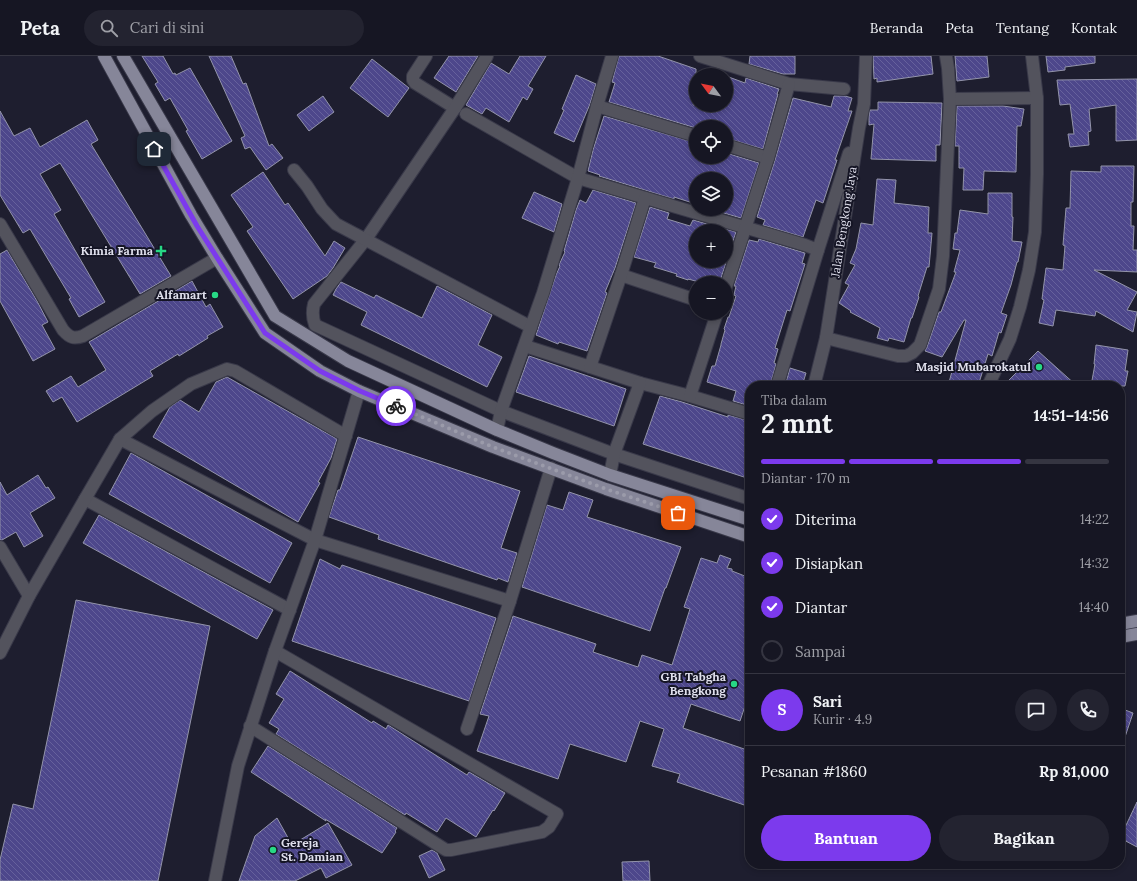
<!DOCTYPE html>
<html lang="id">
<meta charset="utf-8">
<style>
body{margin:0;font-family:Lora,serif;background:#232330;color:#f1f3f6;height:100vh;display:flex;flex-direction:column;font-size:15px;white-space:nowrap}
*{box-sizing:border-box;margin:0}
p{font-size:13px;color:#9e9fa6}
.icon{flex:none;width:22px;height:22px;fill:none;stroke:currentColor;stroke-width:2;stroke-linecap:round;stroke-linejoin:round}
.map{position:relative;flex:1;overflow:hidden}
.details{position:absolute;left:745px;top:325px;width:380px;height:488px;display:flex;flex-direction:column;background:#161623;border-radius:16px;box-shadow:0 2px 6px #0003,0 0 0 1px #353541}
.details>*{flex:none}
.needle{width:26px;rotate:302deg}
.controls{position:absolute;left:689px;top:12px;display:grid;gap:8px}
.controls a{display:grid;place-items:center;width:44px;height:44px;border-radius:50%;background:#161623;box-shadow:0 2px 6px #0003,0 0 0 1px #353541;font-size:20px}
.pin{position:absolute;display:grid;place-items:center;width:34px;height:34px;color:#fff;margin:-17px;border-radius:8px;box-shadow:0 2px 6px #0006}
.courier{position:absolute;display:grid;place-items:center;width:40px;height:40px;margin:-20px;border:3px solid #7c3aed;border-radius:50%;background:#fff;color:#222;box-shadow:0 1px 5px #0007}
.head em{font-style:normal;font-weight:700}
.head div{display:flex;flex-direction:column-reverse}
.head{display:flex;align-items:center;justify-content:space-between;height:68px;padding:0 16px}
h1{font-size:26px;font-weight:700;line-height:30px}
.bar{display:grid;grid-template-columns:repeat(4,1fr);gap:6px 4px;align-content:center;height:48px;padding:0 16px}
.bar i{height:5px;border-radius:3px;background:#353541}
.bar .on{background:#7c3aed}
.bar p{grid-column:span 4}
.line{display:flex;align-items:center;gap:10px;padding:0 16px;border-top:1px solid #353541}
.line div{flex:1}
.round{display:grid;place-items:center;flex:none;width:42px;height:42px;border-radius:21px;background:#232330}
ol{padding:0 16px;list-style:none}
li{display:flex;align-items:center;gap:12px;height:44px}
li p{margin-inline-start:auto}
li .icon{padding:4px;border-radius:50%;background:#7c3aed;color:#fff;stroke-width:4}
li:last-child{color:#9e9fa6}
li i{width:22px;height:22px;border:2px solid #353541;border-radius:50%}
.action{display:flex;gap:8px;margin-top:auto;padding:8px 16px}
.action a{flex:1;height:46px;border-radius:24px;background:#7c3aed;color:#fff;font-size:16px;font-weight:700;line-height:46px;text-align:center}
.action a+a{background:#232330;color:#f1f3f6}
header{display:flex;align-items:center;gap:24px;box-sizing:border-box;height:56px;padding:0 20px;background:#161623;border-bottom:1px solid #353541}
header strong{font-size:19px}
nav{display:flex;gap:22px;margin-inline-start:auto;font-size:14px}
.search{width:280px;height:36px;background:#232330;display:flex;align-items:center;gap:10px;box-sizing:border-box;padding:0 14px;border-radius:22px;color:#9e9fa6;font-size:15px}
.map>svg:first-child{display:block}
</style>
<header>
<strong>Peta</strong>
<div class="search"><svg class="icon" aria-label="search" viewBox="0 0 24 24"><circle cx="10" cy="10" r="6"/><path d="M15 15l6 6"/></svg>Cari di sini</div>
<nav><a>Beranda</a><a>Peta</a><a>Tentang</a><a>Kontak</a></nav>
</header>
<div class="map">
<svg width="1137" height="825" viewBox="0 0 1137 825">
<defs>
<pattern id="building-back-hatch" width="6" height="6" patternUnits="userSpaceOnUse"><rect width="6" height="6" fill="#4d478b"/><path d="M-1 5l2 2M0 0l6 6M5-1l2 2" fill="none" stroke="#66619c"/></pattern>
</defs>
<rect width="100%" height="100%" fill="#1e1e2f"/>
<g fill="url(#building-back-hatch)" stroke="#9394aa" fill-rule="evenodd">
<polygon points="142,0 163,0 173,18 175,17 176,19 190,12 232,85 202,103 186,75 188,74 170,42 165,45 155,28 158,26"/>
<polygon points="209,0 231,0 243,28 246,27 269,90 272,88 283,102 266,114 250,91 245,93 241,82 245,80"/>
<polygon points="449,0 478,0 456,36 434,22"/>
<polygon points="520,0 546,0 528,30 533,33 527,44 523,41 509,66 486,52 482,58 466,49 491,7 509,18"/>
<polygon points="619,0 658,0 696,13 696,39 693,49 726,49 726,20 745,27 746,22 779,33 777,38 778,38 763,93 726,82 726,71 696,71 696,72 609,46 615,27 612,26"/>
<polygon points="750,0 795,0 795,18 783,18 749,8"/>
<polygon points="873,0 931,0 933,18 877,26 877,22 874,23"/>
<polygon points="955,0 987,0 989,21 957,25"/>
<polygon points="1046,0 1095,0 1095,7 1065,11 1065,14 1048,16"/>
<polygon points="372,3 409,32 388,61 350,32"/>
<polygon points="576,19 596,28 590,48 574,86 554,77 564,54 562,53"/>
<polygon points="1137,23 1137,84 1116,85 1116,49 1089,53 1091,75 1088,76 1089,89 1070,91 1068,78 1074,78 1070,48 1060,49 1057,24"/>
<polygon points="323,40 334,56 309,75 297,59"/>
<polygon points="834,40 845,40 852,42 848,55 852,55 835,104 837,104 823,147 816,144 803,181 763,169 765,164 757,161 775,104 793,42 831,51"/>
<polygon points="878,46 942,47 940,89 936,89 936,105 871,103 874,68 869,69 869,60 870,54 878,54"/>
<polygon points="957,50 1003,50 1024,53 1021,70 1017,70 1016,116 984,115 983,134 963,134 964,112 959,112 959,90 955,90"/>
<polygon points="0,55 14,80 30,72 40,91 87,64 98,84 91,88 171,220 140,238 60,107 40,118 61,154 54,158 105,246 79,261 69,243 71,242 30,173 23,177 0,139"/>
<polygon points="604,60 696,87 696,101 726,101 726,97 759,107 741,162 710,153 726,153 726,123 696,123 696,148 674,141 674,143 599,120 600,119 588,115 593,94"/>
<polygon points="1101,110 1134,110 1133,146 1131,146 1131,170 1134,170 1133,194 1137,194 1137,216 1094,214 1137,236 1127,254 1137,256 1133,276 1096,255 1095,260 1056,254 1053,270 1039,267 1044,244 1042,243 1046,212 1063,214 1065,190 1063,189 1066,152 1070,152 1071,115 1101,116"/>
<polygon points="263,116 285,149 288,147 325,200 334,185 345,192 333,212 327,220 293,243 247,175 253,171 231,139"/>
<polygon points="877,123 896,124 894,147 929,151 928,177 932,177 929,211 927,211 918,240 919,241 912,262 911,262 904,286 889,282 888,285 877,282 880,272 850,256 851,255 839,247 849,229 845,227 855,209 850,207 856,193 861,167 873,169"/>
<polygon points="593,134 636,147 615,212 605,236 607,237 587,295 559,286 558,288 536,279 556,219 560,210 559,209 565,196 564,195 576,154 580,144 586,147"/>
<polygon points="534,136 562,148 554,176 522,162"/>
<polygon points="988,137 1012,137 1012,161 1013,161 1012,185 1022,186 1018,206 1017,206 1011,229 1001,257 1007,259 1001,277 999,276 992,300 988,298 978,330 948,330 966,264 964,264 942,301 925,295 927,291 939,256 941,256 956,216 954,216 960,194 953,193 955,177 957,177 960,154 988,158"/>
<path d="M 650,151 L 669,157 L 667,163 L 690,170 L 693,164 L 736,176 L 720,225 L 705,220 L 703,227 L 688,223 L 688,224 L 676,220 L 677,218 L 654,211 L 656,207 L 634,201 ZM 696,175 L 726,175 L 726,205 L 696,205 Z"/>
<polygon points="759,183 805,197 802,207 805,208 790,255 787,254 775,292 778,293 774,307 776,308 770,330 750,330 750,350 733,345 736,335 707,326 712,310 715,310 721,289 721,288 725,274 724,273 728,261 729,261 736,240 734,239 736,230 734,230 749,184 758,186"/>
<polygon points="7,194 37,245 48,266 42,269 55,293 33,305 0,245 0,198"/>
<polygon points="192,225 206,251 210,248 223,271 207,280 208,282 179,300 178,298 150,315 153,320 77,366 62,341 53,346 46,335 71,320 78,331 106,314 89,286"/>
<polygon points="341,226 374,242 376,239 422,262 437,230 492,259 478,289 502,301 487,331 361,269 367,256 333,239 336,233"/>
<polygon points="1096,289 1128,294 1125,315 1128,315 1125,330 1091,330 1095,308 1094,308"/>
<polygon points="1038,295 1077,330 1003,330"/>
<polygon points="529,300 626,333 614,370 516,336"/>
<polygon points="790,312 806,317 802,330 785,330"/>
<polygon points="227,321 337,383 331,402 318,426 320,427 298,466 153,381 170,351 180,344 199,356 216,326"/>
<polygon points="660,340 682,346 728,361 728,359 750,365 750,423 643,388"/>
<polygon points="358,381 520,435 501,492 517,497 508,526 498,522 497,524 378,483 379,479 329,461 338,434 340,434"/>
<polygon points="131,397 292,487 270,527 109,438"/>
<polygon points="38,419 46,432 48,431 55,442 30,457 43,480 24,491 16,476 2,484 0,484 0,426 7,439"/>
<polygon points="569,436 593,444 587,461 681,491 666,532 665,532 650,575 522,531 547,449 563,454"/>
<polygon points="99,459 273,554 257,583 83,487"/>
<polygon points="720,499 731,503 727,512 732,513 732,515 750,522 750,635 740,665 691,648 683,672 750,695 750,751 677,726 680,718 652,710 664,673 640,665 626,706 570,688 558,723 477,695 489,660 480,658 513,560 596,588 593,596 638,611 642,599 672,609 690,553 684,551 701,502 717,507"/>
<polygon points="320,503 340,513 342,509 496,562 469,645 292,585"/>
<polygon points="76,544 210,570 158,825 0,825 0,804 13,748 33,753"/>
<polygon points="290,615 372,667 373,665 386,673 388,669 467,719 469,716 505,737 494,755 493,754 476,781 446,762 437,776 406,757 405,759 276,678 279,673 269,667 284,643 276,638"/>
<polygon points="1120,652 1133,657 1122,690 1120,690"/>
<polygon points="268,690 397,772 395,775 396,776 382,797 325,763 326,765 251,716"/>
<polygon points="1137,746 1137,791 1120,782"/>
<polygon points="277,762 292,789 328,767 352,809 326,822 321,812 295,825 239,825 255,780"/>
<polygon points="432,794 437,797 445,814 429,822 419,800"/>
<polygon points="649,805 650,825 623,825 622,806"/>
</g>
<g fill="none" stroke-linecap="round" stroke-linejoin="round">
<g stroke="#393949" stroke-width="14">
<g id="minor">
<polyline points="426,0 413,20 413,24 415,27 455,52"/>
<path d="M 487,0 L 455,52 L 366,183 L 314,248 C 312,256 312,261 315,269 L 501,355 L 614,398 L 750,443"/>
<polyline points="700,0 789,28 844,33"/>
<polyline points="950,43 1037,42"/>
<polyline points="597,50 696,80"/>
<polyline points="466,58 578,122 805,189 818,194"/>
<polyline points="726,89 768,102"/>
<polyline points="294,114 307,130 322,153 336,168 531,271"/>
<path d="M 0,168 L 63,274 C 70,282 74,283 83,280 L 217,202"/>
<polyline points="621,219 696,244"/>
<polyline points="726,231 768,102 789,28"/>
<polyline points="826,282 898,300 906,300 912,297 920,289 939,233 943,200 950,43 948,12 946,0"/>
<polyline points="525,290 640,327 690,340 750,358"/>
<polyline points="590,311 621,219 645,142"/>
<polyline points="777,330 818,194 849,97"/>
<polyline points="814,330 826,282 859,72 864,48 866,0"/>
<polyline points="988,330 1010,283 1020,251 1029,214 1035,176 1037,118 1037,42 1032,0"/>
<polyline points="690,340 717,257"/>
<polyline points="497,374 501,355 543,237 578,122 597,50 612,0"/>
<polyline points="120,383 315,484 510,545"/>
<polyline points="610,419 614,398 640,327"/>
<polyline points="85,443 290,554"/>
<polyline points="0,491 29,540"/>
<polyline points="0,597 29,540 85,443 120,383 152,355 191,328 227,313 235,315 346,380"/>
<polyline points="250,670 446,794 451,794 542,776 549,771 557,758 275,595"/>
<polyline points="467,673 510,545 551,412"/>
<polyline points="215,825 238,710 275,595 315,484 359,335"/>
</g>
</g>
<g stroke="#393949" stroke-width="14">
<g id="major">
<polyline points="104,0 191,159 217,202 265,277 320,315 359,335 493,391 606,433 750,481"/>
<polyline points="123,0 275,260 348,305 497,374 553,397 610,419 750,464"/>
<polyline points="1120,568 1137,565"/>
<polyline points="1120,581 1137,578"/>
</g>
</g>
<use href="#minor" stroke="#53535d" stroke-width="12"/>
<use href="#major" stroke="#868699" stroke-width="12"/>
</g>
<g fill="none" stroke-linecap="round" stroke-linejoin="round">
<polyline stroke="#9b9baa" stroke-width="4" stroke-dasharray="0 7.2" points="396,350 493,391 606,433 678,457"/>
<polyline stroke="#7c3aed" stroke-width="5" points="154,93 197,170 265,277 320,315 360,335 396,350"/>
</g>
<g fill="#27d885" stroke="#151525" stroke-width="1.5">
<path d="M159 189h4v4h4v4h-4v4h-4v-4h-4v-4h4z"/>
<circle cx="215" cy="239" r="4"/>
<circle cx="1039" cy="311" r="4"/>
<circle cx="734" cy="628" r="4"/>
<circle cx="273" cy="794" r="4"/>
</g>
<g text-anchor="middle" stroke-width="4" stroke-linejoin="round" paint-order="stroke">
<g font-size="12" fill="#dfdfec" stroke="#151525">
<text transform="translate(844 166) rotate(-81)" y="4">Jalan Bengkong Jaya</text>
</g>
<g font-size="12" font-weight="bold" fill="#dfdfec" stroke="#151525" text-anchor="end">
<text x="153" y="199">Kimia Farma</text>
<text x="207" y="243">Alfamart</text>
<text x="1031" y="315">Masjid Mubarokatul</text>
<text x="726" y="625">GBI Tabgha<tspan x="726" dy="14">Bengkong</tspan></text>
<text x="281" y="791" text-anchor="start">Gereja<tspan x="281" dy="14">St. Damian</tspan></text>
</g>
</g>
</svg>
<div class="controls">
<a><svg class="needle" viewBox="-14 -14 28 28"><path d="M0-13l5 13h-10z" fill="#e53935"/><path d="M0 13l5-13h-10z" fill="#9e9fa6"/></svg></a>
<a><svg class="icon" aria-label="locate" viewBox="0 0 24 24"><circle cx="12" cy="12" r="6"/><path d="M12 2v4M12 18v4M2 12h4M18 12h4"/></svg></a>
<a><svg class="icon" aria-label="layers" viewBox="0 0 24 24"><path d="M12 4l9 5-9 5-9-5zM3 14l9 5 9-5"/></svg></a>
<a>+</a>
<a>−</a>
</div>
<div class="pin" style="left:678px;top:457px;background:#ea580c"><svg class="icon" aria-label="bag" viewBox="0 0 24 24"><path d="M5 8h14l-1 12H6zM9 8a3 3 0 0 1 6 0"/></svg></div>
<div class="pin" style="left:154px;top:93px;background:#1f2937"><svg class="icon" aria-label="home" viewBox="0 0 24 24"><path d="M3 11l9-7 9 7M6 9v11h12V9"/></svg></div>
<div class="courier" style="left:396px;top:350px"><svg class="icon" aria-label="bike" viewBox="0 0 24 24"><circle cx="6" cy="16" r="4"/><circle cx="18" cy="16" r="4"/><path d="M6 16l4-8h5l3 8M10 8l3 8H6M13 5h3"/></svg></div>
<section class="details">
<div class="head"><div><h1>2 mnt</h1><p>Tiba dalam</p></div><em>14:51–14:56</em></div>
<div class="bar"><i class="on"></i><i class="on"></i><i class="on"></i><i></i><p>Diantar · 170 m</p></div>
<ol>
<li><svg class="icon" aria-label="check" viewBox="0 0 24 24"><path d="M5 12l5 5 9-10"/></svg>Diterima<p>14:22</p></li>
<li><svg class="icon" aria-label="check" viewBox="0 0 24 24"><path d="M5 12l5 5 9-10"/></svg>Disiapkan<p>14:32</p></li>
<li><svg class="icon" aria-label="check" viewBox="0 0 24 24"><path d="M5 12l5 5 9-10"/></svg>Diantar<p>14:40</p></li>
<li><i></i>Sampai</li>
</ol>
<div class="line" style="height:72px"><b class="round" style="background:#7c3aed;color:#fff">S</b><div><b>Sari</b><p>Kurir · 4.9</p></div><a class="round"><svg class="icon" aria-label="chat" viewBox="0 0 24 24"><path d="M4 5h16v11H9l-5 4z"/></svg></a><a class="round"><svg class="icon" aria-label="phone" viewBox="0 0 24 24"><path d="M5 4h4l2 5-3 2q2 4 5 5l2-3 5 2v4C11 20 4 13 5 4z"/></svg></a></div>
<div class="line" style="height:52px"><div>Pesanan #1860</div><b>Rp 81,000</b></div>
<div class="action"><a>Bantuan</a><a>Bagikan</a></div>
</section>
</div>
